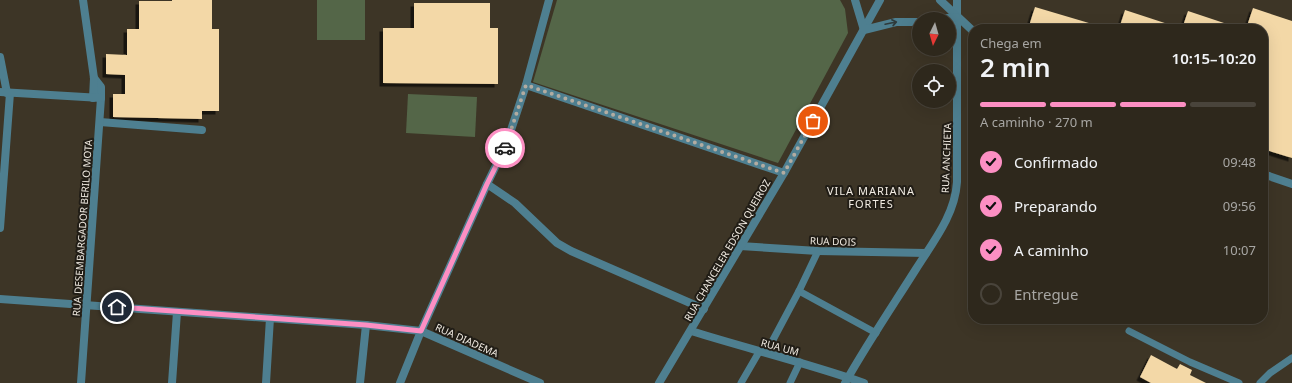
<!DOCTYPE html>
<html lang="pt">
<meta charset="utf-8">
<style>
body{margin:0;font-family:"Noto Sans",sans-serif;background:#3a3429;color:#f1f3f6;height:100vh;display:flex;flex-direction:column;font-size:15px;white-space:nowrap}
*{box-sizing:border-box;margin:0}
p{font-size:13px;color:#a7a6a3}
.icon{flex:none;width:22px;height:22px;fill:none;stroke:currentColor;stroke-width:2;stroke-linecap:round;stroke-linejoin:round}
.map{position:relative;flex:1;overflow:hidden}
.side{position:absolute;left:968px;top:24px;width:300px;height:300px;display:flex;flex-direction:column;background:#2e281c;border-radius:16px;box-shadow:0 4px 16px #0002,0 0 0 1px #49443b}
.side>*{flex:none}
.needle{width:26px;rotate:185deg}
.controls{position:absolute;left:912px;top:12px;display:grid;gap:8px}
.controls a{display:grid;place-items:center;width:44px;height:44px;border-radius:50%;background:#2e281c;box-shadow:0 4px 16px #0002,0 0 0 1px #49443b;font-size:20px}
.pin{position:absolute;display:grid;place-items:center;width:34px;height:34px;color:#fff;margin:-17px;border:2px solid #fff;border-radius:50%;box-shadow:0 1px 4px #0007}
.courier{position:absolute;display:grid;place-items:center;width:40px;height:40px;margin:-20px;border:3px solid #fc8fc3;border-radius:50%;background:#fff;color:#222;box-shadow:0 1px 5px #0007}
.overview em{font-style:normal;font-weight:600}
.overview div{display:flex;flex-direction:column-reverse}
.overview{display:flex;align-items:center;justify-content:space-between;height:68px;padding:0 12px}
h1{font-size:26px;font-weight:600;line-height:30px}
.bar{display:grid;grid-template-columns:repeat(4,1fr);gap:6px 4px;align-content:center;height:48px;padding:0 12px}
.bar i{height:5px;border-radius:3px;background:#49443b}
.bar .current{background:#fc8fc3}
.bar p{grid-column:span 4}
ol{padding:0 12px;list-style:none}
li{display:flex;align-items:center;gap:12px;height:44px}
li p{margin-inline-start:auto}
li .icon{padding:4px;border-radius:50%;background:#fc8fc3;color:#111;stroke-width:4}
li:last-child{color:#a7a6a3}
li i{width:22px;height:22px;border:2px solid #49443b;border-radius:50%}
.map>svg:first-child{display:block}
</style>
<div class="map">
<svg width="1292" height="383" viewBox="0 0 1292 383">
<defs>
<filter id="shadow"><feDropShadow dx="-3.5" dy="3.5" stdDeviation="0" flood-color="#0009"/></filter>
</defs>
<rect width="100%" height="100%" fill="#3d3526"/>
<g fill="#546648">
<rect x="317" y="0" width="48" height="40"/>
<polygon points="557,0 840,0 845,9 848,33 778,163 533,82"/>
<polygon points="408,94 477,97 475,137 406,133"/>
</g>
<g fill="#f3d8a7" filter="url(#shadow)">
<polygon points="172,0 212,0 212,29 219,29 219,111 202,111 202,119 113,117 113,94 125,94 125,75 106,74 106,54 127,55 127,29 139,29 139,1 172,1"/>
<polygon points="414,3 490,3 490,28 498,28 498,84 383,83 383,28 414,28"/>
<polygon points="1035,7 1099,26 1099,29 1028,29"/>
<polygon points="1253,8 1292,21 1292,158 1263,149 1263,29 1246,29"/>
<polygon points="1125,10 1177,27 1177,29 1119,29"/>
<polygon points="1188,11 1236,27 1236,29 1182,29"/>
<polygon points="1151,355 1177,369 1180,364 1192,370 1190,375 1206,383 1151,383 1140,377"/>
</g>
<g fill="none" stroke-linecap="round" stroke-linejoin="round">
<g stroke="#4e7f90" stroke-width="7">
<polyline points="799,291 876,333"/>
<polyline points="1129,331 1190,362 1239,383"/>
<polyline points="766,353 799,291 818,251"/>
<polyline points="741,383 759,352"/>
<polyline points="790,383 800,362"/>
<polyline points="1260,383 1270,373 1292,358"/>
</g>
<g stroke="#4e7f90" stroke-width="8">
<polyline points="0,57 7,93"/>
<polyline points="526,85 784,173"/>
<polyline points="100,122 202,130"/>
<polyline points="487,184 515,203 557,243 571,251 704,309"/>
<polyline points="0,228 10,93"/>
<polyline points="740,246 818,251 926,253"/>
<polyline points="0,299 366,325 421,331 540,383"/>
<path d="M 691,331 C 749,349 807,363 864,383"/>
<polyline points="81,383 101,98 101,87 94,78"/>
<polyline points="172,383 177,312"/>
<polyline points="266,383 270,318"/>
<polyline points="360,383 366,325"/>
<polyline points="400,383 421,331 487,184 506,145 526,85 549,0"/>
<polyline points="659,383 784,173 880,0"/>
<path d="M 845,383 C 867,344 892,307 916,269 C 933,242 955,215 957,182 L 957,0"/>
</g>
<g stroke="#4e7f90" stroke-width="8">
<polyline points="83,0 94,78 93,98"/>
<polyline points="855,0 864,30 896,22 919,22"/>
<polyline points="940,0 973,31"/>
<polyline points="939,19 956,17"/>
<polyline points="0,92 101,98"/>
<polyline points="1263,174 1292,184"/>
</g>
</g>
<defs><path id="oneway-shaft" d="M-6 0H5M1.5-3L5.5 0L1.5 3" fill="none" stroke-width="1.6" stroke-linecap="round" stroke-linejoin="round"/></defs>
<use stroke="#2e3a3b" href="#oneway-shaft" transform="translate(891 23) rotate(-12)"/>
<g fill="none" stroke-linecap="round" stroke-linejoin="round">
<polyline stroke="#b3aca1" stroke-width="4" stroke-dasharray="0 7.2" points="505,148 526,85 784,173 813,121"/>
<polyline stroke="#fc8fc3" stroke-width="5" points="117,307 366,325 421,331 487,184 505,148"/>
</g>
<g text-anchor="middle" stroke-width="4" stroke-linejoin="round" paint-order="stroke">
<g font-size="10" fill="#f2ece3" stroke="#211d16">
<text transform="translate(946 158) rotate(-88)" y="4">RUA ANCHIETA</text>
<text transform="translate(82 228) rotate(-86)" y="4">RUA DESEMBARGADOR BERILO MOTA</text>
<text transform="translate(833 241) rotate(2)" y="4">RUA DOIS</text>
<text transform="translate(727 250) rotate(-60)" y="4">RUA CHANCELER EDSON QUEIROZ</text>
<text transform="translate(467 340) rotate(24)" y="4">RUA DIADEMA</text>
<text transform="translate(780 347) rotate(15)" y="4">RUA UM</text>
</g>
<g font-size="11" letter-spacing="1" fill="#f2ece3" stroke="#211d16">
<text x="871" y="195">VILA MARIANA<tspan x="871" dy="13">FORTES</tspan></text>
</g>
</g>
</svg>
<div class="controls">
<a><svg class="needle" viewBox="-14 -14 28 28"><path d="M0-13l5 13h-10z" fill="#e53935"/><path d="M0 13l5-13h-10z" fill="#a7a6a3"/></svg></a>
<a><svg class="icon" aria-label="locate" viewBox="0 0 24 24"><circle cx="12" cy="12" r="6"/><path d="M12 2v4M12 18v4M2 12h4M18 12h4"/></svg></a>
</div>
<div class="pin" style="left:813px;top:121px;background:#ea580c"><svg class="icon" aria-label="bag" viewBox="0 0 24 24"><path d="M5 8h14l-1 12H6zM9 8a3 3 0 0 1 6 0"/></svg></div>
<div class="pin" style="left:117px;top:307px;background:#1f2937"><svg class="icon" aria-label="home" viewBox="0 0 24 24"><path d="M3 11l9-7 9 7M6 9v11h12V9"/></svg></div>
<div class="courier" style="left:505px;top:148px"><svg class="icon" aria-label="car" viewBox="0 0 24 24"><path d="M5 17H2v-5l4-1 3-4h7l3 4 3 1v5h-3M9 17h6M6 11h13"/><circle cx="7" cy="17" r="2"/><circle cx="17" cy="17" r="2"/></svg></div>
<section class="side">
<div class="overview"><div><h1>2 min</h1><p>Chega em</p></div><em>10:15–10:20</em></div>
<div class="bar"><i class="current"></i><i class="current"></i><i class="current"></i><i></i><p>A caminho · 270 m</p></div>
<ol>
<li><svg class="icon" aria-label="check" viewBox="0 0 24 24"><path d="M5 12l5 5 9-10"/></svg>Confirmado<p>09:48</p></li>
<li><svg class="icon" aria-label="check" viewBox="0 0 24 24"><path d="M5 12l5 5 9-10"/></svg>Preparando<p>09:56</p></li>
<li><svg class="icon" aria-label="check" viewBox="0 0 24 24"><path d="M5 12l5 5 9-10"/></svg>A caminho<p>10:07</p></li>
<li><i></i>Entregue</li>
</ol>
</section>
</div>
